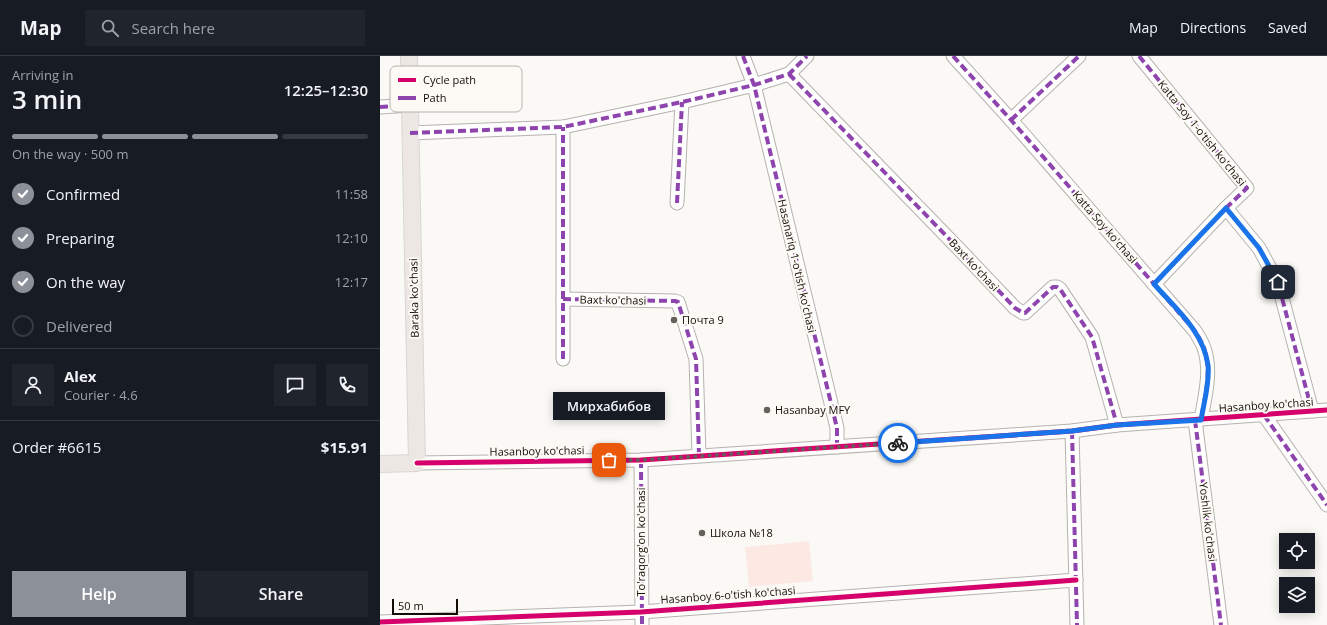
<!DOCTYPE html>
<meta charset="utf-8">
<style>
body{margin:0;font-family:"Open Sans",sans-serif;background:#20242c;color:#f1f3f6;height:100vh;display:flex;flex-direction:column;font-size:15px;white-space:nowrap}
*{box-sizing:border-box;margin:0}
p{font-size:13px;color:#9ea1a6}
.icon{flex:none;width:22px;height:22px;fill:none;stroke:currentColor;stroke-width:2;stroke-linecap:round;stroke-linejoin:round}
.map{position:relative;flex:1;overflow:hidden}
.side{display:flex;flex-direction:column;background:#171b24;width:380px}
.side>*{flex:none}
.tools{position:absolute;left:899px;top:477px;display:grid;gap:8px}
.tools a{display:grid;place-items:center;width:36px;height:36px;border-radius:0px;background:#171b24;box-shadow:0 2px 10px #0003;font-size:20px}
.scale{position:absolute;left:12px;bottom:10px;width:66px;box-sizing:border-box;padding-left:4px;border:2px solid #130d06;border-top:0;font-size:11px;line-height:14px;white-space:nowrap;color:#130d06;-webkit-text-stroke:3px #fdf9f4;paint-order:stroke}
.pin{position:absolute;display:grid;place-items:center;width:34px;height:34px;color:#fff;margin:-17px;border-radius:8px;box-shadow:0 2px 6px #0006}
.courier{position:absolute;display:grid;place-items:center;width:40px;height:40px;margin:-20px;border:3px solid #1a73e8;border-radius:50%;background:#fff;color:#222;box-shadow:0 1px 5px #0007}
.bubble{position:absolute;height:28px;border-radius:0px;background:#171b24;box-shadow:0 2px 10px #0003;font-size:13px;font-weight:600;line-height:28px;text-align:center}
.summary em{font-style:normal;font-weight:600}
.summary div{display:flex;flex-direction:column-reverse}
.summary{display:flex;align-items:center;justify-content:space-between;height:68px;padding:0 12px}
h1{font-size:26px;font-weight:600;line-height:30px}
.bar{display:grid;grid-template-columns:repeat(4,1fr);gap:6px 4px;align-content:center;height:48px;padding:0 12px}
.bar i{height:5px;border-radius:3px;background:#363941}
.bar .selected{background:#8c9099}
.bar p{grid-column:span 4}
.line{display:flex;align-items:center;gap:10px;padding:0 12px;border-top:1px solid #363941}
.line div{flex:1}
.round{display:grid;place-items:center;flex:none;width:42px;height:42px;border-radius:0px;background:#20242c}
ol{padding:0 12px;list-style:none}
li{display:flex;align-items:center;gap:12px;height:44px}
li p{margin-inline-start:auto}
li .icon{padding:4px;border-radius:50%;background:#8c9099;color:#fff;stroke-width:4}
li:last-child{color:#9ea1a6}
li i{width:22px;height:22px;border:2px solid #363941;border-radius:50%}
.button{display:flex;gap:8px;margin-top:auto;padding:8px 12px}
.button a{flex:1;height:46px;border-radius:0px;background:#8c9099;color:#fff;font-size:16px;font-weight:600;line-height:46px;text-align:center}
.button a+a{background:#20242c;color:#f1f3f6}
header{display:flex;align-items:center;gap:24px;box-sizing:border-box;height:56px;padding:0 20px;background:#171b24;border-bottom:1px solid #363941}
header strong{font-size:19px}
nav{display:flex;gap:22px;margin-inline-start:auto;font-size:14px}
.search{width:280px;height:36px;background:#20242c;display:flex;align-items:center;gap:10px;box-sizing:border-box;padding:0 14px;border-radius:0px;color:#9ea1a6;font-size:15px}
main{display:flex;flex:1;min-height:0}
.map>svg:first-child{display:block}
</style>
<header>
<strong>Map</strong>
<div class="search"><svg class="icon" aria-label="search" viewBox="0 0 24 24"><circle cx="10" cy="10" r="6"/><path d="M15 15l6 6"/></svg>Search here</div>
<nav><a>Map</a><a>Directions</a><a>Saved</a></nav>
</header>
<main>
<section class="side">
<div class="summary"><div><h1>3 min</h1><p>Arriving in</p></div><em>12:25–12:30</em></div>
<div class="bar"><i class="selected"></i><i class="selected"></i><i class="selected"></i><i></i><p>On the way · 500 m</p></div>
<ol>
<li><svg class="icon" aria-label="check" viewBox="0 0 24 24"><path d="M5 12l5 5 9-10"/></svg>Confirmed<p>11:58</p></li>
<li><svg class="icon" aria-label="check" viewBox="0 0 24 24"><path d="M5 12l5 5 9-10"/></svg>Preparing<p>12:10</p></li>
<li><svg class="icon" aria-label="check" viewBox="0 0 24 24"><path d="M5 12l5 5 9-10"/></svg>On the way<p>12:17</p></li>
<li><i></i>Delivered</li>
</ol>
<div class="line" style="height:72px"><a class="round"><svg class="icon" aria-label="person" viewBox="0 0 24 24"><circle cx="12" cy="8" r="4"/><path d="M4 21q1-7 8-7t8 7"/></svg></a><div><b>Alex</b><p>Courier · 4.6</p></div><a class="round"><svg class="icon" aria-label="chat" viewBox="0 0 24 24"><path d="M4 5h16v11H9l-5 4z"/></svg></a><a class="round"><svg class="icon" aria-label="phone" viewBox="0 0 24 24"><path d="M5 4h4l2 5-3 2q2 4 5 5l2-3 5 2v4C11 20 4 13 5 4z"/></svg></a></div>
<div class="line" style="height:52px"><div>Order #6615</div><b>$15.91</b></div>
<div class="button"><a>Help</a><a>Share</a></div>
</section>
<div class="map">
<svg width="947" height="569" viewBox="0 0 947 569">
<rect width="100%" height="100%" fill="#fbf9f6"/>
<polygon fill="#fce9e3" points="429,485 433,525 369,531 365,491"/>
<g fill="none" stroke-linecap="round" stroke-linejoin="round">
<g stroke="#b6b2ad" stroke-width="15">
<g id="minor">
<polyline points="363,0 374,29 457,372 457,391"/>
<path d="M 573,0 L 631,64 L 815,275 C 818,280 822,286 824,292 C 832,315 825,340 821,363"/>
<polyline points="759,0 867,132 846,152 774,228"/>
<polyline points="409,18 578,192 635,252 643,257 645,257 673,231 677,231 680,233 712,281 737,369"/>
<polyline points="0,51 30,49"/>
<polyline points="631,64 699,0"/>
<polyline points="30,77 183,71 302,46 374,29 409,18 427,0"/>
<polyline points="297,147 302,46"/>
<polyline points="846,152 879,192 898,227 932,355"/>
<polyline points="183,243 295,245 298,246 316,303 319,399"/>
<polyline points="183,303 183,71"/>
<polyline points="884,359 947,449"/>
<polyline points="815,364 841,569"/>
<polyline points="692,375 697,569"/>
<polyline points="261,404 262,569"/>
<polyline points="37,407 261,404 692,375 737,369 947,354"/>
<polyline points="0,566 261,556 696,524"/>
</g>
</g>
<g stroke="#d8d6d4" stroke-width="18">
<polyline id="major" points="0,408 37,407 29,0"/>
</g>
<use href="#minor" stroke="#fefefe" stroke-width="13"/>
<use href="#major" stroke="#ede7e3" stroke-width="16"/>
<g stroke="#8e44ad" stroke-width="4" stroke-dasharray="8 4" stroke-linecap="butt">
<polyline points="363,0 374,29 457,372 457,391"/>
<path d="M 573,0 L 631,64 L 815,275 C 818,280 822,286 824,292 C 832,315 825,340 821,363"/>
<polyline points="759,0 867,132 846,152 774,228"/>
<polyline points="409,18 578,192 635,252 643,257 645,257 673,231 677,231 680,233 712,281 737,369"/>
<polyline points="0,51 30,49"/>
<polyline points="631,64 699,0"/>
<polyline points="30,77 183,71 302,46 374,29 409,18 427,0"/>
<polyline points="297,147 302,46"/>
<polyline points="846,152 879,192 898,227 932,355"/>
<polyline points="183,243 295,245 298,246 316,303 319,399"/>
<polyline points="183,303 183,71"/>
<polyline points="884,359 947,449"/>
<polyline points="815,364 841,569"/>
<polyline points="692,375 697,569"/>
<polyline points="261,404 262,569"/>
</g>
<g stroke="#fdf9f4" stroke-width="8">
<g id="cycleway">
<polyline points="37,407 261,404 692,375 737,369 947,354"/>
<polyline points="0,566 261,556 696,524"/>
</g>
</g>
<use href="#cycleway" stroke="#d6006c" stroke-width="5"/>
</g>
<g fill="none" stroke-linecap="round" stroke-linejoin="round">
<polyline stroke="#64605a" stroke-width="4" stroke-dasharray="0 7.2" points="229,404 261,404 518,387"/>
<path stroke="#1a73e8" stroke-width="5" d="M 518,387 L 692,375 L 737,369 L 821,364 C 824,346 830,326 828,309 C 823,275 795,252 774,228 L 846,152 L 879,192 L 898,226"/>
</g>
<g fill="#64605a" stroke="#fdf9f4" stroke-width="1.5">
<circle cx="294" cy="264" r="4"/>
<circle cx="387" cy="354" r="4"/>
<circle cx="322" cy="477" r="4"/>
</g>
<g text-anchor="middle" stroke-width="4" stroke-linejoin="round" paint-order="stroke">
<g font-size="11" fill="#130d06" stroke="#fdf9f4">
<text transform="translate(822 77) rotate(51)" y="4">Katta Soy 1-o'tish ko'chasi</text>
<text transform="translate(725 171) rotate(49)" y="4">Katta Soy ko'chasi</text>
<text transform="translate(594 209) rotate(47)" y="4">Baxt ko'chasi</text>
<text transform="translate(417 210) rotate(77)" y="4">Hasanariq 1-o'tish ko'chasi</text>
<text transform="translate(34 242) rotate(-91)" y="4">Baraka ko'chasi</text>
<text transform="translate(233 244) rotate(1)" y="4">Baxt ko'chasi</text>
<text transform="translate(886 349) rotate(-4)" y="4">Hasanboy ko'chasi</text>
<text transform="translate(157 395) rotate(-1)" y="4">Hasanboy ko'chasi</text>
<text transform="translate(828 466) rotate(83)" y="4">Yoshlik ko'chasi</text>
<text transform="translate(261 486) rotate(-90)" y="4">To'raqorg'on ko'chasi</text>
<text transform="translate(348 539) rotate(-4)" y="4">Hasanboy 6-o'tish ko'chasi</text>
</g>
<g font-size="11" fill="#130d06" stroke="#fdf9f4" text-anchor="start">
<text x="302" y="268">Почта 9</text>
<text x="395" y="358">Hasanbay MFY</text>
<text x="330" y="481">Школа №18</text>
</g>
</g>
<rect x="10" y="10" width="132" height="46" rx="6" fill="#fdf9f4" stroke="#b7b2ad" stroke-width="1"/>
<rect x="18" y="22" width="18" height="4" fill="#d6006c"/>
<rect x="18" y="40" width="18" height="4" fill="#8e44ad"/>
<g font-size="11" fill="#130d06">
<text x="43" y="28">Cycle path</text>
<text x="43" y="46">Path</text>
</g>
</svg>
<div class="tools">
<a><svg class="icon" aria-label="locate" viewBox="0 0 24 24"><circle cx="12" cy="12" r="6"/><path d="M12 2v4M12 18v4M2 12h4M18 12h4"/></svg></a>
<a><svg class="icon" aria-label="layers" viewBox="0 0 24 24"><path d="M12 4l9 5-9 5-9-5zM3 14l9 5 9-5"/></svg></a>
</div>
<div class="scale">50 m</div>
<div class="pin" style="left:229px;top:404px;background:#ea580c"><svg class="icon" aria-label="bag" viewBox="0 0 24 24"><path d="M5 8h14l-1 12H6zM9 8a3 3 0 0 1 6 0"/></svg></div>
<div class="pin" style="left:898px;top:226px;background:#1f2937"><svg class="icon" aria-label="home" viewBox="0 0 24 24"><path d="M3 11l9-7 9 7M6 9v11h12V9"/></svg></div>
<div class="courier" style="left:518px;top:387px"><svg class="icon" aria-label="bike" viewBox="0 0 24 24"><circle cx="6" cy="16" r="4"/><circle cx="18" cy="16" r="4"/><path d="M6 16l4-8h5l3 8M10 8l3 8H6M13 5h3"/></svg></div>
<div class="bubble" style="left:173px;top:336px;width:112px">Мирхабибов</div>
</div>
</main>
